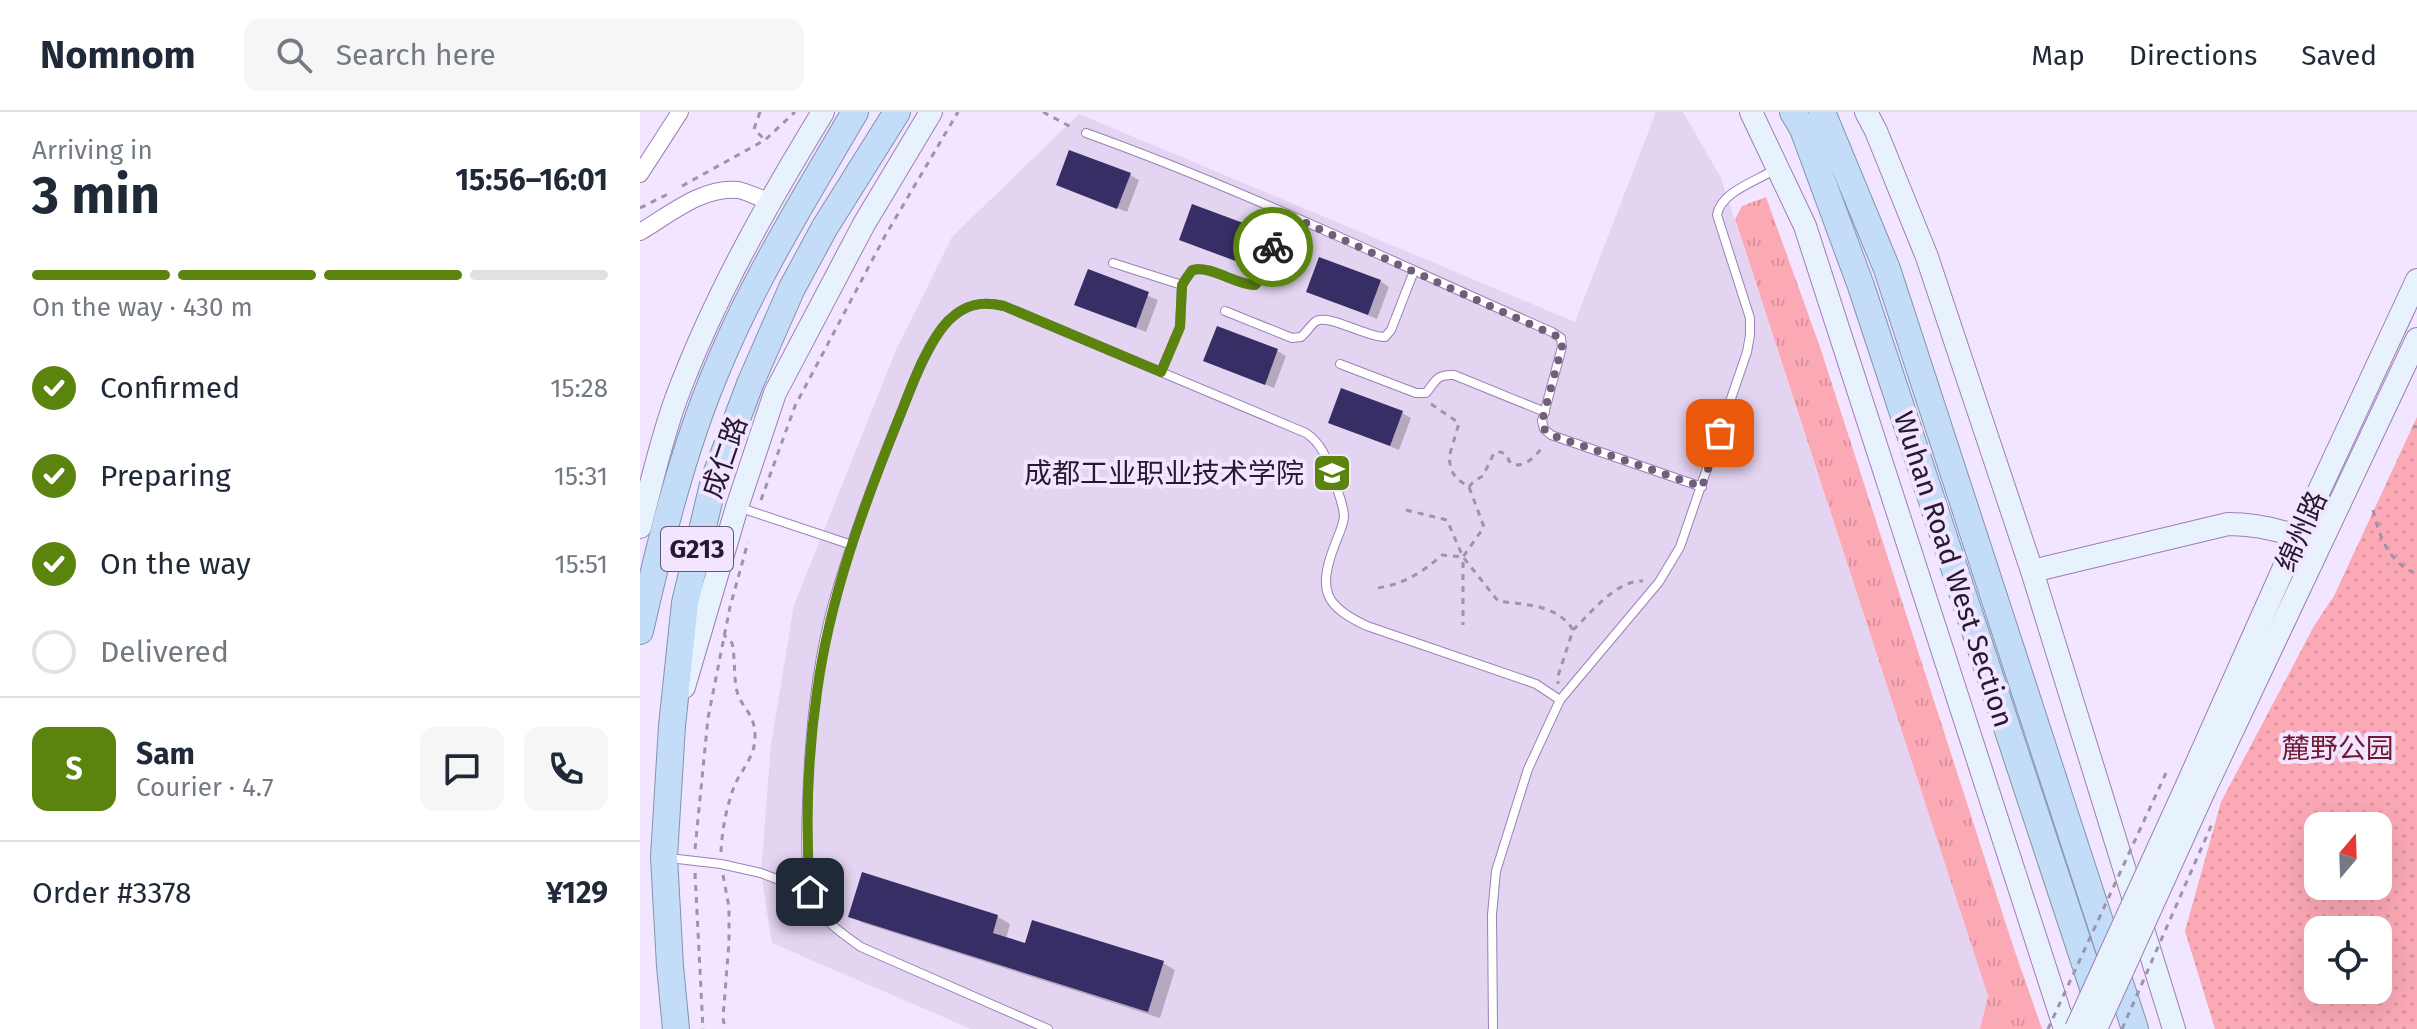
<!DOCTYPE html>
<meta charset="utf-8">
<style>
body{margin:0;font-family:"Fira Sans","Noto Sans SC",sans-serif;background:#f6f6f7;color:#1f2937;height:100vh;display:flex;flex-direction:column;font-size:30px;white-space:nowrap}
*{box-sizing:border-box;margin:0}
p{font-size:26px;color:#747a83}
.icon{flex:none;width:44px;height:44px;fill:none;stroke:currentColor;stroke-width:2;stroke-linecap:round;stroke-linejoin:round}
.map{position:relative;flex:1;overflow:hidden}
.details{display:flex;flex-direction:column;background:#fff;width:640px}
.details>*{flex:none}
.needle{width:52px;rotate:19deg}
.fabs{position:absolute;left:1664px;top:700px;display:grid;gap:16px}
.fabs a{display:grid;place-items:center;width:88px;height:88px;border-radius:16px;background:#fff;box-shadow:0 8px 32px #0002;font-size:40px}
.pin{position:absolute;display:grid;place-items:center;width:68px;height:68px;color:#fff;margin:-34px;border-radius:16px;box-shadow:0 4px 12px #0006}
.courier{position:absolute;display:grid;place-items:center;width:80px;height:80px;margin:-40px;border:6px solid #5a840d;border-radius:50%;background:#fff;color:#222;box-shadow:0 2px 10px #0007}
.headline em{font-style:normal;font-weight:700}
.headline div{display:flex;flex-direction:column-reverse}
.headline{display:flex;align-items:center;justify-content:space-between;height:136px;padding:0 32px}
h1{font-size:52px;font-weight:700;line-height:60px}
.bar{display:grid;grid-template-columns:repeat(4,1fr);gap:12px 8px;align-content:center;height:96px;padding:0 32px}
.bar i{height:10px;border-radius:6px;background:#e0e1e3}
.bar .selected{background:#5a840d}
.bar p{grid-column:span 4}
.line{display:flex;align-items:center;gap:20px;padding:0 32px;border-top:2px solid #e0e1e3}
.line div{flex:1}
.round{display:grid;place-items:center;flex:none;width:84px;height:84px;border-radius:16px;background:#f6f6f7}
ol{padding:0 32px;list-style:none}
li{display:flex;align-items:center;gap:24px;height:88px}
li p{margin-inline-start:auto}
li .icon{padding:8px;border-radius:50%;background:#5a840d;color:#fff;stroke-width:4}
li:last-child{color:#747a83}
li i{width:44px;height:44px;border:4px solid #e0e1e3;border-radius:50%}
header{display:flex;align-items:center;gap:48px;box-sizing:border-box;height:112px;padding:0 40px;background:#fff;border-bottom:2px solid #e0e1e3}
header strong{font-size:38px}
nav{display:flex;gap:44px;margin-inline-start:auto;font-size:28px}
.search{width:560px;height:72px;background:#f6f6f7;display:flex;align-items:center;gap:20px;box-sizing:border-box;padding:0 28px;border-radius:16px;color:#747a83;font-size:30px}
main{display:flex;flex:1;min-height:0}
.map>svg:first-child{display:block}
</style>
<header>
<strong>Nomnom</strong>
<div class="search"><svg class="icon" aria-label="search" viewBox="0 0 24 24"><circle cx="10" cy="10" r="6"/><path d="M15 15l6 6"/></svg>Search here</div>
<nav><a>Map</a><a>Directions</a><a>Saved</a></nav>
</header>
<main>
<section class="details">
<div class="headline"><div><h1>3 min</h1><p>Arriving in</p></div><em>15:56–16:01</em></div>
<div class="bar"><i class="selected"></i><i class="selected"></i><i class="selected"></i><i></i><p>On the way · 430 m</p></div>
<ol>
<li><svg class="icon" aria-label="check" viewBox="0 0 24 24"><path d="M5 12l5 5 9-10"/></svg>Confirmed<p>15:28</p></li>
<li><svg class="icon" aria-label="check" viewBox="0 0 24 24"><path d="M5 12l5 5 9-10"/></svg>Preparing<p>15:31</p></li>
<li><svg class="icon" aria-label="check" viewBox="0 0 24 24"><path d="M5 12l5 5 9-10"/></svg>On the way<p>15:51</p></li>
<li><i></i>Delivered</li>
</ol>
<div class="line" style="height:144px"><b class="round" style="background:#5a840d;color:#fff">S</b><div><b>Sam</b><p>Courier · 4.7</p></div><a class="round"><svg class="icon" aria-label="chat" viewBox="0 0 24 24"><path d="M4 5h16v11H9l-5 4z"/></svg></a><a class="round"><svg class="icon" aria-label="phone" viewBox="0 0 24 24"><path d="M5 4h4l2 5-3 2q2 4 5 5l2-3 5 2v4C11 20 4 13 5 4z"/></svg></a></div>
<div class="line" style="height:104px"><div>Order #3378</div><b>¥129</b></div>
</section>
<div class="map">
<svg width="1777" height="917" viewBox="0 0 1777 917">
<defs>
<pattern id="grass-tufts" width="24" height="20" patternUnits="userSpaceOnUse" patternTransform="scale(2)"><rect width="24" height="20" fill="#fca9b6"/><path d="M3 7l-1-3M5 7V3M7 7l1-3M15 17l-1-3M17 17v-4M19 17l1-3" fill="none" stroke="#d8919d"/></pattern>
<pattern id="park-dots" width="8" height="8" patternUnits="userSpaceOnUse" patternTransform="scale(2)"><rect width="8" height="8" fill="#fca9b6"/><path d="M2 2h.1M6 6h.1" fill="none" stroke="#d8919d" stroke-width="1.8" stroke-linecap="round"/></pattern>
</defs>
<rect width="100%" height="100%" fill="#f2e5ff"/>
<polygon fill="#e3d4f1" points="1016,0 1043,0 1081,66 1348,884 1340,917 331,917 132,831 121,761 131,632 154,493 256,238 312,125 439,2 935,210"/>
<polygon fill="url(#grass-tufts)" points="1126,85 1180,235 1372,831 1402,917 1340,917 1348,884 1095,107 1102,94"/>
<path fill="url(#park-dots)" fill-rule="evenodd" d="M 1777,305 L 1777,917 L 1575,917 L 1545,819 L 1581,690 L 1674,514 L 1694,484 ZM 1678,714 L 1738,714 L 1738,774 L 1678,774 ZM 1678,818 L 1738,818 L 1738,878 L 1678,878 Z"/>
<g fill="#0003">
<polygon points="490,63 499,68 487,100 418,72"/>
<polygon points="554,95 622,122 610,154 551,132"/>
<polygon points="449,160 518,188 506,220 446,197"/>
<polygon points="740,169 749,175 737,207 669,179"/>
<polygon points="637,239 646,244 634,276 566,248"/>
<polygon points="762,301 771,306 759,338 690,310"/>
<polygon points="223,762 358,805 370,812 366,827 386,833 523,851 535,858 520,906 223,811 210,804"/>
</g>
<g fill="#382e66">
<polygon points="429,38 491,61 477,97 416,73"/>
<polygon points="552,92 614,115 601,151 539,128"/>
<polygon points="679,145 741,168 728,203 666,180"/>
<polygon points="448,157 509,180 496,216 434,193"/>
<polygon points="577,214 638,237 625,273 563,249"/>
<polygon points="701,276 763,299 750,334 688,311"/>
<polygon points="222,760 358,803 353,821 385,831 392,808 524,849 508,900 208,805"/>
</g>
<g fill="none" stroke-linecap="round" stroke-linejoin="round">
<g stroke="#9e7db9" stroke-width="10">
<g id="service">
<path d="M 446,21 C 605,78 757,152 912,220 L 921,226 L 922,235 L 902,309 L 904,317 L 911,323 L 1062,375"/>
<path d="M 473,151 L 542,173 C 545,168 549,160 554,158 C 564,152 600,173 615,173 L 623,162 L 646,102"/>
<path d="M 585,199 L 652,226 L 661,225 C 666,221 670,214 675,210 C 687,200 727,226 745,225 L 751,218 L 774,159"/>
<path d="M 700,252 L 776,281 L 786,281 C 796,269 796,262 814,263 L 905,300"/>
<polyline points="521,260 540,215 542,173"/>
<polyline points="98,395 212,433"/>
<polyline points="29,746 81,752 121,761 170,780"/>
<path d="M 408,917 L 221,835 C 201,821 180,807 171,784 C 165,766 166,713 167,693 C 169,628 175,558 192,495 C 210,431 234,367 259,306 C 270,278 288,230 308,209 C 325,192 341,189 364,194 L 666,321 C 682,332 686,345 692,363 C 696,375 704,392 704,405 C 703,415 697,426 694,435 C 677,479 686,495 727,514 L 896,572 L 920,588"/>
<path d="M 853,917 L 852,803 L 856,759 L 888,657 L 920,588 L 1019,470 L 1040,435 L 1107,240 L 1110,223 L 1110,206 L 1077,103 C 1081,79 1118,69 1137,56"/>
</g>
</g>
<g stroke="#9e7db9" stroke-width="18">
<g id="minor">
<polyline points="0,62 40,0"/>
<path d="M 0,120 C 29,103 63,74 98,78 C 108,80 119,86 128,89"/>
</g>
</g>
<g stroke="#9e7db9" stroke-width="24">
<g id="secondary">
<polyline points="1111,0 1165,114 1425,917"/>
<polyline points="1226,0 1236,19 1287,145 1392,459 1534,917"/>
<path d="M 0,415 C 11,373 21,328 36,287 C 74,185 127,92 183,0"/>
<path d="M 1392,459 L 1588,412 C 1618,412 1643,418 1671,430"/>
<polyline points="44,575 97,395 135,281 224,112 291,0"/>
<polyline points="1547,673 1658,424 1777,168"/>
<polyline points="1564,679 1777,227"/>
</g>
</g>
<g stroke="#8293b0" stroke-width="28">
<g id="trunk">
<polyline points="1153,0 1163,17 1221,174 1460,897"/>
<polyline points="1182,0 1247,157 1495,917"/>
<path d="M 0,519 C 20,431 42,340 77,257 C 114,167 166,84 215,0"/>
<polyline points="36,917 30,854 24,745 32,614 45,491 74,368 110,272 152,176 185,115 257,0"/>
</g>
</g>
<g stroke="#9f92ab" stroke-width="3" stroke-dasharray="6 6" stroke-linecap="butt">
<polyline points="120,0 114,17 124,27"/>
<polyline points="403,0 435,17"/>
<polyline points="42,74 125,28 155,0"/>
<polyline points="0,96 28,82"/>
<polyline points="791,292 819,311 809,345 811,358 817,367 829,375 844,415 823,445 823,513"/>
<polyline points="1773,314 1777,315"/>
<path d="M 829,375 L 834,369 L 843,364 L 854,341 L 861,340 L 867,343 L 869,349 L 874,353 C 887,354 896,344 903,334"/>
<polyline points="121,388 155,294 245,124 318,0"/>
<path d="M 766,398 L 807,408 L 823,445 L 858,489 C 885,493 917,492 933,518 L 918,564 L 918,572"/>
<path d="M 1733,398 C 1740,426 1748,450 1777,462"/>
<path d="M 738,476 C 764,472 783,460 802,443 L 823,445"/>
<path d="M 933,518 C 951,501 976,468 1003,469"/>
<polyline points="55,737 68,606 90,495 108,430"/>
<path d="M 81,740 C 82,717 87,693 95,672 C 102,658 115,643 115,626 C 116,600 100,597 96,575 C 94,560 95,545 92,531 L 84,523"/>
<polyline points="55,761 63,917"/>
<polyline points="83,763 89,795 89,830 83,906 85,917"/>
</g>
<use href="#service" stroke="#fff" stroke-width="8"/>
<use href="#minor" stroke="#fff" stroke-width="16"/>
<use href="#secondary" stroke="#e8f2fc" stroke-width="22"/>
<use href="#trunk" stroke="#c3dcf7" stroke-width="26"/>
<g stroke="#9e7db9" stroke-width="24" stroke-linecap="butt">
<g id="secondary-bridge">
<polyline points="1436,917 1547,673"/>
<polyline points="1456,917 1564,679"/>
</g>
</g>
<g stroke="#9f92ab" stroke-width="3" stroke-dasharray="6 6" stroke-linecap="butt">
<polyline points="1408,917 1526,661"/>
<polyline points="1482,917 1572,712"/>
</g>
<use href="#secondary-bridge" stroke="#e8f2fc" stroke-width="22"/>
</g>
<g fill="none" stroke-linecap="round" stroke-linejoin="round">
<polyline stroke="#6d6078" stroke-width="8" stroke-dasharray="0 14.4" points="633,135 646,102 921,226 922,235 902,309 904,317 911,323 1062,375 1080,321"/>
<path stroke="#5a840d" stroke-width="10" d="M 170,780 C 165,710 167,649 177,580 C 190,483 225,390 261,301 C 272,273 287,231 308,209 C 325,192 341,189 364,194 L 521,260 L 540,215 L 542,173 L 552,158 C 573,153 594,173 615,173 L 623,162 L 633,135"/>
</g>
<defs>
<g id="school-square" transform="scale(2)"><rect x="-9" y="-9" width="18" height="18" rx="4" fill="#5a840d" stroke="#f2e5ff"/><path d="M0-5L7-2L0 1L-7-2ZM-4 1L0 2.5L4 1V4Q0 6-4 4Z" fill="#fff"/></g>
</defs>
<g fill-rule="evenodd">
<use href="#school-square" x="692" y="361"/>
</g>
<g text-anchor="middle" stroke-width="8" stroke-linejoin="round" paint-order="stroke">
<rect fill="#f2e5ff" stroke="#63566e" stroke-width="2" x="21" y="415" width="72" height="44" rx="6"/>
<g font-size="26" font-weight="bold" fill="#261930">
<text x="57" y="446">G213</text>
</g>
<g font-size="28" fill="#261930" stroke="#f2e5ff">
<text transform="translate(84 345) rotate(-71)" y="10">成仁路</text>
<text transform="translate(1661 419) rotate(-66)" y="10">绵州路</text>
<text transform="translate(1314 457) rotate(72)" y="10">Wuhan Road West Section</text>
</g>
<g font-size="28" fill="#261930" stroke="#f2e5ff" text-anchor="end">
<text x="664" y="371">成都工业职业技术学院</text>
</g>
<g font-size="28" fill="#701831" stroke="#f2e5ff">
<text x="1698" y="646">麓野公园</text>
</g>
</g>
</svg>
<div class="fabs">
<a><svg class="needle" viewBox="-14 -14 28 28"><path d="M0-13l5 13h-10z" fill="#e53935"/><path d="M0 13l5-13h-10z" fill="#747a83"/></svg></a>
<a><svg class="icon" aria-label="locate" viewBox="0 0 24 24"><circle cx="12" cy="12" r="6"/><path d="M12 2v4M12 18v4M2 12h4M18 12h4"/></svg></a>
</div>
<div class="pin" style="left:1080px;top:321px;background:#ea580c"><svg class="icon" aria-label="bag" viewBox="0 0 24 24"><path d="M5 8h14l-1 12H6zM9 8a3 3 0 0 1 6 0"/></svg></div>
<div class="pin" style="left:170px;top:780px;background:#1f2937"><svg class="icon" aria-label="home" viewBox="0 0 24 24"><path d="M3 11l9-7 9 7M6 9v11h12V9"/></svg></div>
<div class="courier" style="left:633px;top:135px"><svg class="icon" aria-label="bike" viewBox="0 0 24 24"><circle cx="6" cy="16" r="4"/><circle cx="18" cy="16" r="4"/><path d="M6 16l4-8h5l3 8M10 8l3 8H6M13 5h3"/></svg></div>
</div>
</main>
